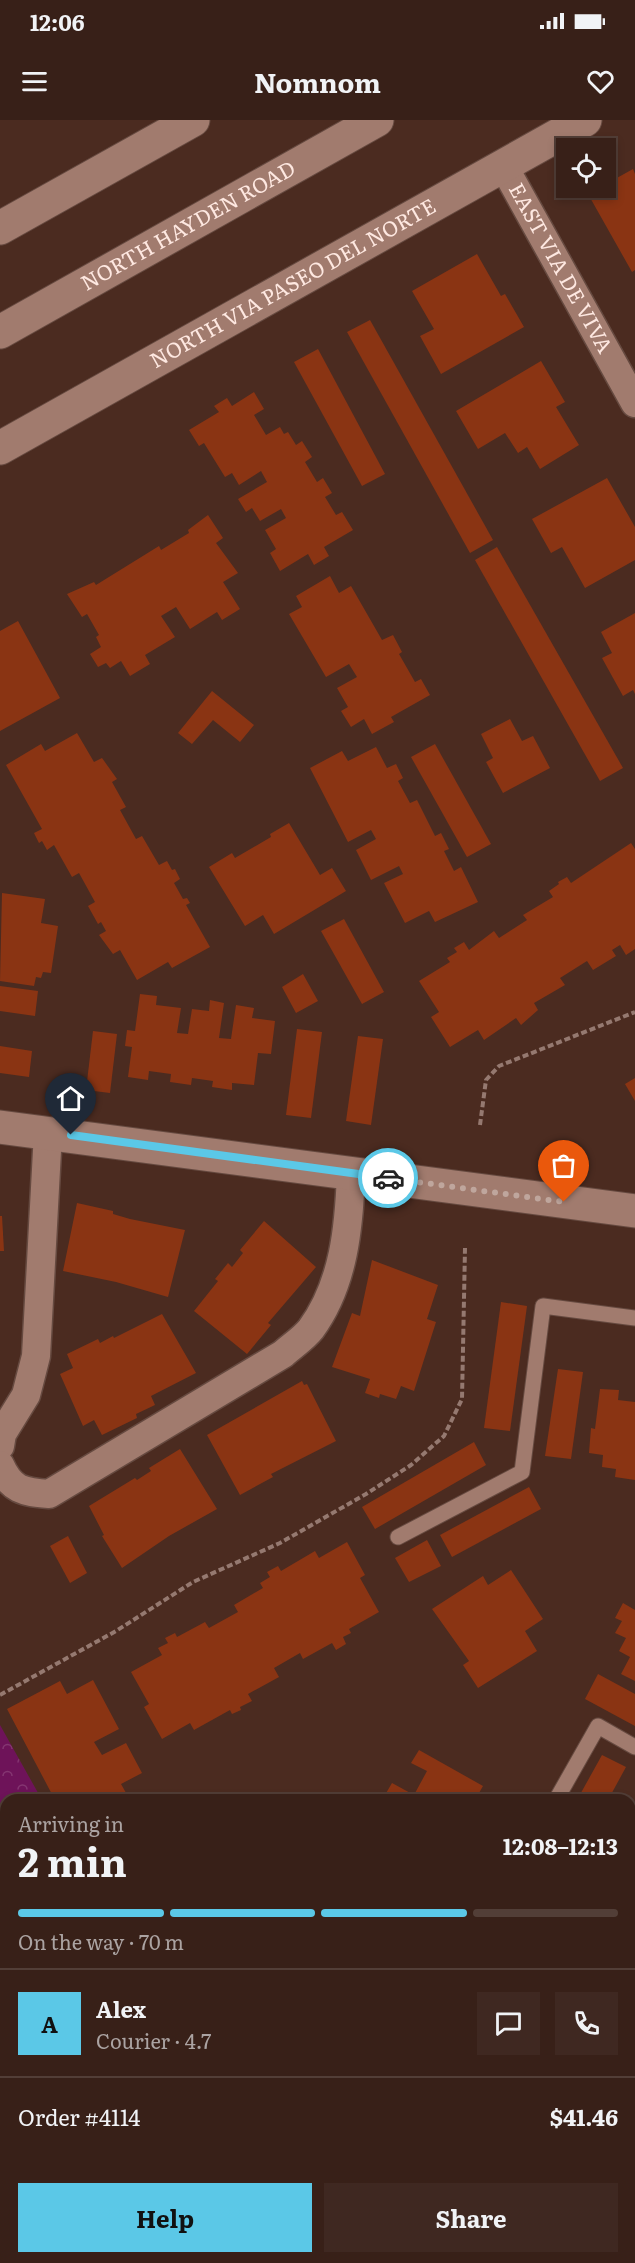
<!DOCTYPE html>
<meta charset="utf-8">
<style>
body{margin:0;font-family:Literata,serif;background:#3f2821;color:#f1f3f6;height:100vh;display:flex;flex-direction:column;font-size:22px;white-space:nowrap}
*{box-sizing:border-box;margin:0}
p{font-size:20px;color:#aba3a2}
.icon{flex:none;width:33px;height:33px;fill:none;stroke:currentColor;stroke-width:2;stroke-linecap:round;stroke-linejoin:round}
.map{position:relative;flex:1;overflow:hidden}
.details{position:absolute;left:0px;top:1674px;width:636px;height:470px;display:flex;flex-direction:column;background:#382018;border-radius:18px 18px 0 0;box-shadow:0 3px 9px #0003,0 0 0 2px #523e37}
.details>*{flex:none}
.controls{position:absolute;left:556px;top:18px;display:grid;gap:12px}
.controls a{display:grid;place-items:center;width:60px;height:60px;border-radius:0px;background:#382018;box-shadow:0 3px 9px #0003,0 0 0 2px #523e37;font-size:30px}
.pin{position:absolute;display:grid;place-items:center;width:51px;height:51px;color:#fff;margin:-62px -26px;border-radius:50% 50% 50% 0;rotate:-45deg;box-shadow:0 0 6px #0007}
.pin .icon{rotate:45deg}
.courier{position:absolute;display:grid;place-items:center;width:60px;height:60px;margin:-30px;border:4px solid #5bc8e7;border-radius:50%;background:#fff;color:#222;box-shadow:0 2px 8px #0007}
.summary em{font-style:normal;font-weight:700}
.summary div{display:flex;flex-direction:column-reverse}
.summary{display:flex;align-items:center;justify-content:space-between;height:102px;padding:0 18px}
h1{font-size:39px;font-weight:700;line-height:45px}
.bar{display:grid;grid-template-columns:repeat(4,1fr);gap:9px 6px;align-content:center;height:72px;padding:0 18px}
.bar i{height:8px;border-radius:4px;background:#523e37}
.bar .on{background:#5bc8e7}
.bar p{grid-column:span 4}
.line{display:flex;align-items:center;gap:15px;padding:0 18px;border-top:2px solid #523e37}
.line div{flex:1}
.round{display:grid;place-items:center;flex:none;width:63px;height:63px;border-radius:0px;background:#3f2821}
.action{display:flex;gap:12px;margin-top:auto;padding:12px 18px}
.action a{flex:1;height:69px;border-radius:0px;background:#5bc8e7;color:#111;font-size:24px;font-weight:700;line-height:69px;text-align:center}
.action a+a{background:#3f2821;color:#f1f3f6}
.status{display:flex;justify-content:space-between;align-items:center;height:42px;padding:0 30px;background:#382018;direction:ltr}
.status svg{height:16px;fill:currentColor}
header{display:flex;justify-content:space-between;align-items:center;height:78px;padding:0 18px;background:#382018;font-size:27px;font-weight:700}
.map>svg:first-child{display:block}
</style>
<div class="status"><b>12:06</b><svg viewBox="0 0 49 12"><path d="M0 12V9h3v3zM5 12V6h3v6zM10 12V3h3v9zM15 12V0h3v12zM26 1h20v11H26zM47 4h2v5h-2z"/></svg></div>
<header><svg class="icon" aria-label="menu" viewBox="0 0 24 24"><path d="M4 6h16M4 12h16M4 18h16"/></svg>Nomnom<svg class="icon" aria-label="heart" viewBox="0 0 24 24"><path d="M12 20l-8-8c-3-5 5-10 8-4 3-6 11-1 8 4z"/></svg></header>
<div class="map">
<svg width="635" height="2143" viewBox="0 0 635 2143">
<defs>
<pattern id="forest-crowns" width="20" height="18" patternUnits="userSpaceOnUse" patternTransform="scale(1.5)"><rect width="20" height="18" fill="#6e1359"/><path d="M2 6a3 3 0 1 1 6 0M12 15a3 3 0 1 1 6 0" fill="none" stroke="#843571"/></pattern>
</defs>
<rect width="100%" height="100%" fill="#4b2b20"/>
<polygon fill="url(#forest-crowns)" points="0,1605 42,1680 6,1680 6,2138 72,2138 73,2143 0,2143"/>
<g fill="#8a3413">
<polygon points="633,49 635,54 635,150 632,152 588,74 606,68 606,64"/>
<polygon points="477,134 501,176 505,174 524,207 441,254 420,216 434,209 412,171"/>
<polygon points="370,200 493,420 470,433 347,212"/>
<polygon points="318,229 385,354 362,366 294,242"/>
<polygon points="541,241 565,282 556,287 579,325 540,349 527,327 518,333 505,313 478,329 456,291"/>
<polygon points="254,272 264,289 254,295 266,315 280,307 284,314 288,312 296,325 302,321 312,337 305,342 317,362 323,358 332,373 325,377 336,395 342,392 353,410 324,427 329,436 314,445 308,434 280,451 270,433 276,429 265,410 286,398 281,389 260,401 252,388 246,392 238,379 267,362 261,351 239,365 232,353 225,357 204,323 199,326 189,310 219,292 214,286 227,278 232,286"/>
<polygon points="607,358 635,407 635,440 585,468 562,427 551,433 532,399"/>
<polygon points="208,395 223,418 216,423 238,453 223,462 240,489 222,500 217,492 190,509 176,487 161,496 175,517 145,535 150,544 130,556 121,541 110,548 106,543 98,547 90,534 101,527 96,517 99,515 87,494 82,497 67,474 94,462 96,465 159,426 161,430 189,413 188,410"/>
<polygon points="497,427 623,648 600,661 475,440"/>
<polygon points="330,456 339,473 351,466 382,520 393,515 402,532 399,534 415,562 421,559 430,575 391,597 394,602 372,614 364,599 351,607 341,591 348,587 337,568 357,557 349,544 326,557 289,494 302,487 296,476"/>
<polygon points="635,493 635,574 633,570 623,576 602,538 612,533 601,512"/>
<polygon points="18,501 60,578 0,611 0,511"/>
<polygon points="212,571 254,605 240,622 213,600 192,624 178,613"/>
<polygon points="510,599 522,621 533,616 550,648 503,673 486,642 493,638 481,614"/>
<polygon points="77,613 94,642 102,638 117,659 112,662 126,687 120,690 136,719 142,716 159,745 167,741 172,750 175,749 180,759 174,763 183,779 187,778 190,783 186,785 210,827 172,848 168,842 137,860 120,830 113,834 99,815 106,811 101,802 98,804 88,786 95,782 79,753 72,757 54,725 47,730 42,721 39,723 34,713 42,709 6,645 41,624 45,631"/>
<polygon points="435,624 491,724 467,737 411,637"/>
<polygon points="376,627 387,648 396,644 403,658 398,661 410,683 417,680 435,716 441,713 449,729 444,731 454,751 461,747 478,782 435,802 429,791 405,803 384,763 403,754 399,746 371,760 356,730 376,719 371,710 348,722 310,648 342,631 348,641"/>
<polygon points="289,703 320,755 332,748 346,771 274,814 263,795 245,806 209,747 232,733 235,738 271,717 270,714"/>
<polygon points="631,723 635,729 635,829 626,835 620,825 612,830 616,836 593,850 587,841 560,858 565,865 534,883 538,890 521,905 516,898 484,920 478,910 450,927 431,897 439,892 419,861 450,842 447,838 457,832 454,828 464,822 469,830 494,811 499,818 527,800 523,795 553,777 549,771 559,764 558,762 567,757 571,763"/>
<polygon points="2,773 45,779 41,803 58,806 51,853 43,852 41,858 36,857 34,866 0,861"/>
<polygon points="344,799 384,872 362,884 321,811"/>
<polygon points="303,854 318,881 296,893 282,867"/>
<polygon points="0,866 38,871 35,896 0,891"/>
<polygon points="140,874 157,876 156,885 181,888 177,913 188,914 192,889 209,891 210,880 224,883 219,918 231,919 236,885 254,888 252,898 275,901 271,934 258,933 254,965 232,963 232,970 212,967 213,961 192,958 191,965 170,962 171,954 149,951 148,960 128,957 132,927 125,926 127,910 135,911"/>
<polygon points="297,909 322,912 311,998 286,995"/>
<polygon points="93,911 117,914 110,973 86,970"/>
<polygon points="358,916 383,919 371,1005 346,1001"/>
<polygon points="0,926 32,931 29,957 0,953"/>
<polygon points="635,958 635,981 625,964"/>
<polygon points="77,1083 113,1091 113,1094 130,1099 185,1110 168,1177 116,1162 63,1151"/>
<polygon points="0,1096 2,1096 4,1131 0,1131"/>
<polygon points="264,1101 316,1147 268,1203 271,1205 247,1234 194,1191 218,1161 215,1159 228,1143 232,1147 243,1133 240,1130"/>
<polygon points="372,1140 438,1165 427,1199 436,1202 414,1271 401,1266 396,1279 380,1274 379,1278 365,1273 370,1259 332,1247 352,1193 360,1196"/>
<polygon points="501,1182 527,1186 510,1311 484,1308"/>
<polygon points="162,1194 196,1253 151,1276 155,1285 136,1294 137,1298 102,1315 94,1300 83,1306 60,1254 73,1248 67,1234 98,1219 100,1223 113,1216 114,1218"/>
<polygon points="558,1249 583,1252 571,1339 545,1336"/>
<polygon points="302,1261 304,1265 307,1264 336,1321 271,1354 273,1357 240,1375 207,1315"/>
<polygon points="600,1269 619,1270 618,1280 635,1282 635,1360 615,1357 616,1349 602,1347 603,1335 589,1333 591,1308 595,1309"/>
<polygon points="474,1322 486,1345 375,1409 362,1387"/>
<polygon points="180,1329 217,1389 169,1416 122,1448 102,1416 104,1415 89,1386 135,1358 137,1360 151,1351 149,1348"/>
<polygon points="529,1367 541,1389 452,1437 440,1415"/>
<polygon points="68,1416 87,1453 70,1463 50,1426"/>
<polygon points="427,1420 441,1446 409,1462 395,1438"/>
<polygon points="347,1422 365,1455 360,1458 379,1492 349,1509 351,1513 343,1517 346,1524 336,1530 332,1523 303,1539 300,1533 274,1548 279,1557 248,1574 252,1581 240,1587 241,1590 232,1594 230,1590 194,1610 190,1603 162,1619 144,1587 149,1584 131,1552 162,1535 158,1528 168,1523 165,1518 175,1513 177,1517 205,1502 209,1508 238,1492 234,1485 263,1468 260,1463 270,1457 267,1452 278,1446 281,1451 315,1431 319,1438"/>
<polygon points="511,1450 543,1499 525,1511 537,1531 478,1568 463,1545 469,1541 432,1489 483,1456 488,1465"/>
<polygon points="623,1483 635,1490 635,1561 621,1554 630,1537 619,1531 626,1518 615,1513 622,1501 615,1498"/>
<polygon points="598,1554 635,1574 635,1606 585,1579"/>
<polygon points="93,1560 119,1609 94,1622 102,1635 126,1623 142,1653 121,1664 130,1680 55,1680 7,1589 60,1561 67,1574"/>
<polygon points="419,1630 483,1666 475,1680 382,1680 392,1663 414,1675 427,1651 411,1643"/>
<polygon points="602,1635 626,1647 608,1680 577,1680"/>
<polygon points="139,2138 203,2138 197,2143 143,2143"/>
<polygon points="282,2138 313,2138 317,2143 286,2143"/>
<polygon points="360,2138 391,2138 396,2143 365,2143"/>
<polygon points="415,2138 490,2138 489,2143 414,2143"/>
</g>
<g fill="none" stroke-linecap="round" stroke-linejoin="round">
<g stroke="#664a40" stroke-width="17">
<g id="lane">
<polyline points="398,1417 522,1352 543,1186 635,1198"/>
<polyline points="556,1680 598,1606 635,1627"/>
</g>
</g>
<g stroke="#664a40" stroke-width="31">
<g id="street">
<path id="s1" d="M 503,45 L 635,283"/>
<polyline points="0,1326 2,1314 26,1275 36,1236 48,1012"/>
<path d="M 0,1345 C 11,1370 23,1372 49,1374 L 283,1234 C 292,1226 304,1218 311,1209 C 344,1164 349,1107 351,1053"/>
<polyline points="630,1920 635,1922"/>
</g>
</g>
<g stroke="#664a40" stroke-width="35">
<g id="secondary">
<polyline points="0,108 193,0"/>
<path id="s2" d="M 0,212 L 377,0"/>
<path id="s3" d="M 0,328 L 585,0"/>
<polyline points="0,1007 635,1091"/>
<polyline points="630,1824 635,1812"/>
<polyline points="594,2138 594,2143"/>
</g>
</g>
<g stroke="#957970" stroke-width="4" stroke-dasharray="6 3" stroke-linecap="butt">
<polyline points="480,1005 486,960 499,946 635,892"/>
<polyline points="0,1575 116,1511 193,1462 280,1423 366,1374 411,1345 444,1316 462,1279 465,1128"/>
<polyline points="0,2067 6,2065"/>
<polyline points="0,2118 6,2122"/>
<polyline points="26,2138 33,2143"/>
</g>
<use href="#lane" stroke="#a17b6e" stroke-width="15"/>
<use href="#street" stroke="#a17b6e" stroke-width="28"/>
<use href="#secondary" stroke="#a17b6e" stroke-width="33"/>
</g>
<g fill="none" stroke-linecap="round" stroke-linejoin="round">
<polyline stroke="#bfa69d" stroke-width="6" stroke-dasharray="0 10.8" points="388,1058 564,1082"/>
<polyline stroke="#5bc8e7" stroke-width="8" points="71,1015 388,1058"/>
</g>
<g text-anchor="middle" stroke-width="4.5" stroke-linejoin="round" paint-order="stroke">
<g font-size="21" fill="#fee8e1" stroke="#402116">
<text dy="7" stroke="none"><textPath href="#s2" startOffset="216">NORTH HAYDEN ROAD</textPath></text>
<text dy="7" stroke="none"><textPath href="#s1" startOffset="118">EAST VIA DE VIVA</textPath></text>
<text dy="7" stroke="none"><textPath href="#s3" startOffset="336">NORTH VIA PASEO DEL NORTE</textPath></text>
</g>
</g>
</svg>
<div class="controls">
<a><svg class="icon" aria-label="locate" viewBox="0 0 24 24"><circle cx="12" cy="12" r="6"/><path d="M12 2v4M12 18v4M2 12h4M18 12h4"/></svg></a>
</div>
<div class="pin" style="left:564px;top:1082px;background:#ea580c"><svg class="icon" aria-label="bag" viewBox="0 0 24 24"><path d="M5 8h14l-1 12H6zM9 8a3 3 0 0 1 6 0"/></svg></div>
<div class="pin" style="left:71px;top:1015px;background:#1f2937"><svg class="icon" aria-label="home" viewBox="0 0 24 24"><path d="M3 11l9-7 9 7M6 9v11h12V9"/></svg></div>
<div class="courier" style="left:388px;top:1058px"><svg class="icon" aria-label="car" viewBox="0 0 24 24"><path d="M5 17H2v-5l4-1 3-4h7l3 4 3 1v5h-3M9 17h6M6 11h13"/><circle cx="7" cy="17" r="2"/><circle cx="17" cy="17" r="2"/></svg></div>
<section class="details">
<div class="summary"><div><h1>2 min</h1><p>Arriving in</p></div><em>12:08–12:13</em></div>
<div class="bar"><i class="on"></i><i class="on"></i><i class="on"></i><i></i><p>On the way · 70 m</p></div>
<div class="line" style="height:108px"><b class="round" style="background:#5bc8e7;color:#111">A</b><div><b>Alex</b><p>Courier · 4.7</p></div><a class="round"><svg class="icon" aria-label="chat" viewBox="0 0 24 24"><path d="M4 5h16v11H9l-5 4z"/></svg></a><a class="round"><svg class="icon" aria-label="phone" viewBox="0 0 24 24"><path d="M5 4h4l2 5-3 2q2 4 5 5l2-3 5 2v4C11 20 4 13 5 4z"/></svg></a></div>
<div class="line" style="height:78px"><div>Order #4114</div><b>$41.46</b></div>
<div class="action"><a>Help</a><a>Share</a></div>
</section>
</div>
